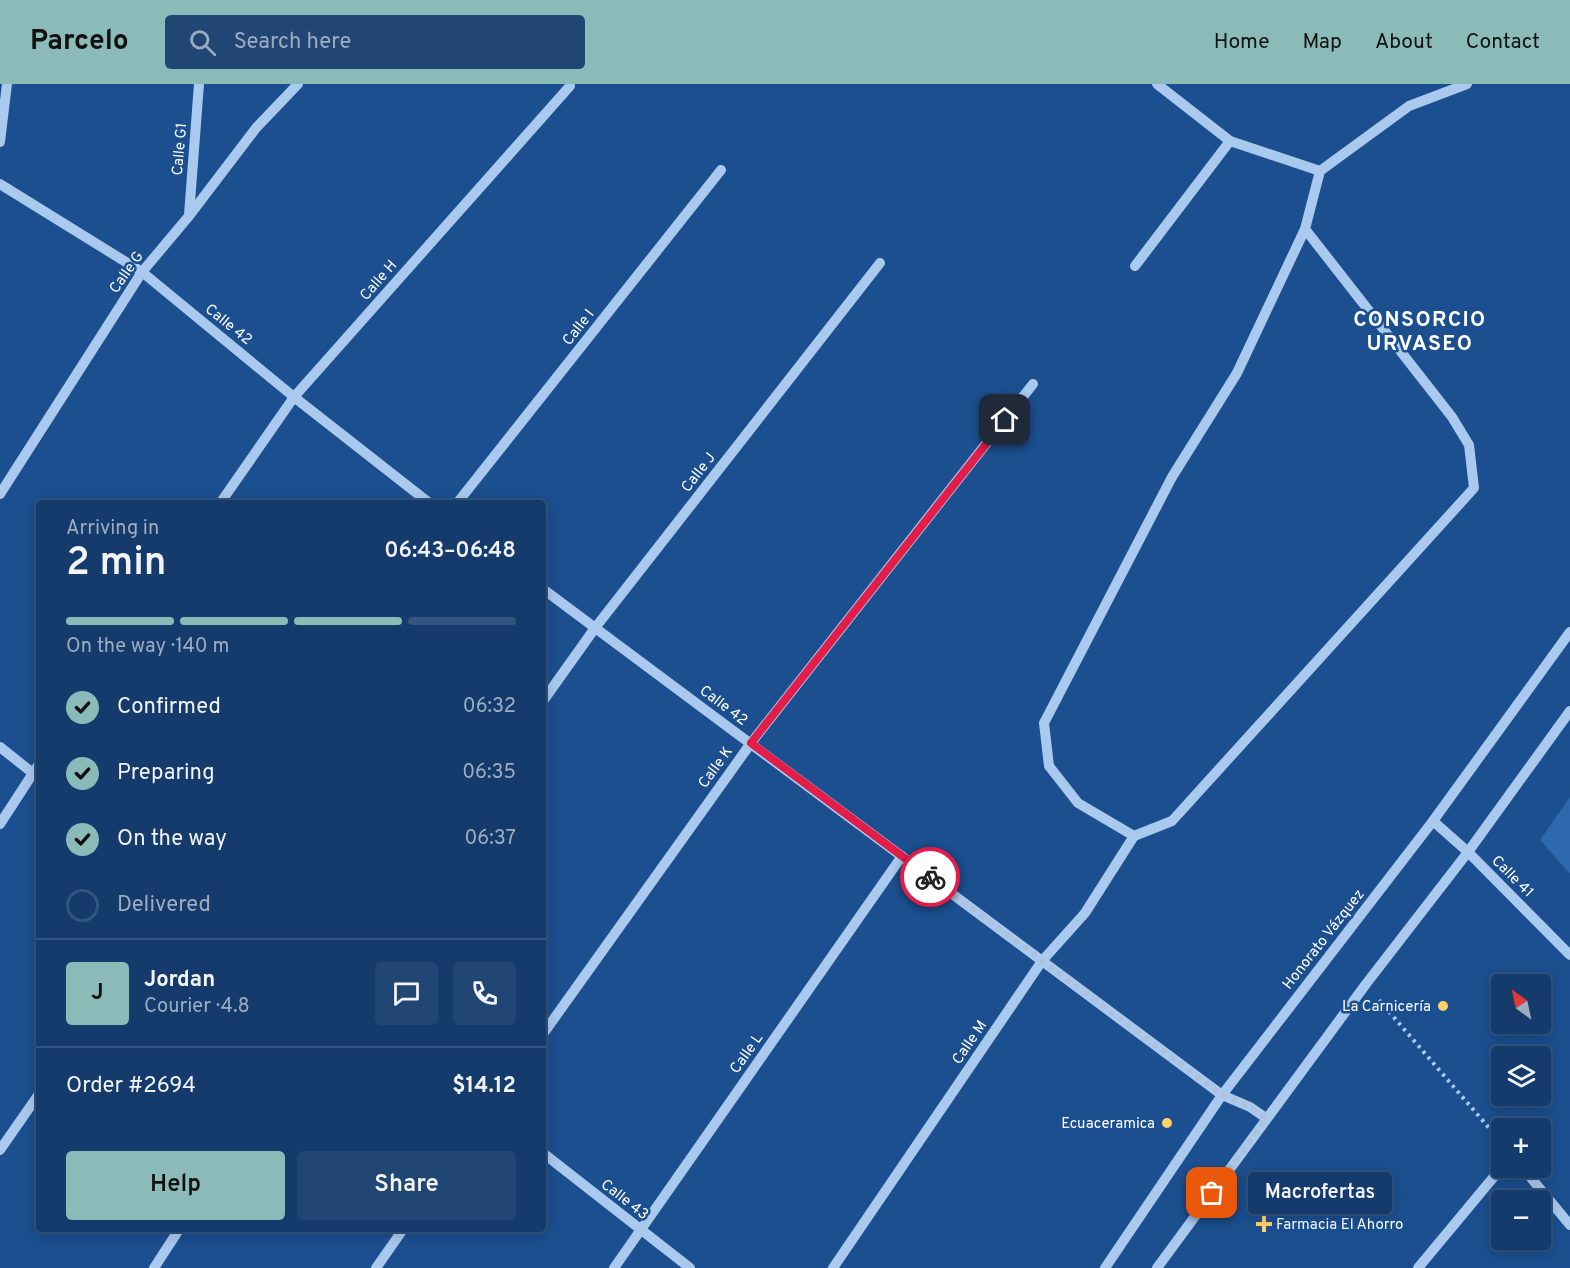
<!DOCTYPE html>
<meta charset="utf-8">
<style>
body{margin:0;font-family:Overpass,sans-serif;background:#214673;color:#f1f3f6;height:100vh;display:flex;flex-direction:column;font-size:22px;white-space:nowrap}
*{box-sizing:border-box;margin:0}
p{font-size:20px;color:#9dadc1}
.icon{flex:none;width:33px;height:33px;fill:none;stroke:currentColor;stroke-width:2;stroke-linecap:round;stroke-linejoin:round}
.map{position:relative;flex:1;overflow:hidden}
.details{position:absolute;left:36px;top:416px;width:510px;height:732px;display:flex;flex-direction:column;background:#143b6b;border-radius:6px;box-shadow:0 3px 15px #0003,0 0 0 2px #33557e}
.details>*{flex:none}
.needle{width:39px;rotate:327deg}
.fabs{position:absolute;left:1491px;top:890px;display:grid;gap:12px}
.fabs a{display:grid;place-items:center;width:60px;height:60px;border-radius:6px;background:#143b6b;box-shadow:0 3px 15px #0003,0 0 0 2px #33557e;font-size:30px}
.pin{position:absolute;display:grid;place-items:center;width:51px;height:51px;color:#fff;margin:-26px;border-radius:12px;box-shadow:0 3px 9px #0006}
.courier{position:absolute;display:grid;place-items:center;width:60px;height:60px;margin:-30px;border:4px solid #e11d48;border-radius:50%;background:#fff;color:#222;box-shadow:0 2px 8px #0007}
.bubble{position:absolute;height:42px;border-radius:6px;background:#143b6b;box-shadow:0 3px 15px #0003,0 0 0 2px #33557e;font-size:20px;font-weight:600;line-height:42px;text-align:center}
.overview em{font-style:normal;font-weight:600}
.overview div{display:flex;flex-direction:column-reverse}
.overview{display:flex;align-items:center;justify-content:space-between;height:102px;padding:0 30px}
h1{font-size:39px;font-weight:600;line-height:45px}
.bar{display:grid;grid-template-columns:repeat(4,1fr);gap:9px 6px;align-content:center;height:72px;padding:0 30px}
.bar i{height:8px;border-radius:4px;background:#33557e}
.bar .current{background:#8bbbb9}
.bar p{grid-column:span 4}
.line{display:flex;align-items:center;gap:15px;padding:0 30px;border-top:2px solid #33557e}
.line div{flex:1}
.round{display:grid;place-items:center;flex:none;width:63px;height:63px;border-radius:6px;background:#214673}
ol{padding:0 30px;list-style:none}
li{display:flex;align-items:center;gap:18px;height:66px}
li p{margin-inline-start:auto}
li .icon{padding:6px;border-radius:50%;background:#8bbbb9;color:#111;stroke-width:4}
li:last-child{color:#9dadc1}
li i{width:33px;height:33px;border:3px solid #33557e;border-radius:50%}
.action{display:flex;gap:12px;margin-top:auto;padding:12px 30px}
.action a{flex:1;height:69px;border-radius:6px;background:#8bbbb9;color:#111;font-size:24px;font-weight:600;line-height:69px;text-align:center}
.action a+a{background:#214673;color:#f1f3f6}
header{display:flex;align-items:center;gap:36px;box-sizing:border-box;height:84px;padding:0 30px;background:#8bbbb9;color:#111}
header strong{font-size:28px}
nav{display:flex;gap:33px;margin-inline-start:auto;font-size:21px}
.search{width:420px;height:54px;background:#214673;display:flex;align-items:center;gap:15px;box-sizing:border-box;padding:0 21px;border-radius:6px;color:#9dadc1;font-size:22px}
.map>svg:first-child{display:block}
</style>
<header>
<strong>Parcelo</strong>
<div class="search"><svg class="icon" aria-label="search" viewBox="0 0 24 24"><circle cx="10" cy="10" r="6"/><path d="M15 15l6 6"/></svg>Search here</div>
<nav><a>Home</a><a>Map</a><a>About</a><a>Contact</a></nav>
</header>
<div class="map">
<svg width="1570" height="1184" viewBox="0 0 1570 1184">
<rect width="100%" height="100%" fill="#1b4f8f"/>
<polygon fill="#2e69ad" points="1570,713 1570,790 1540,756"/>
<g fill="none" stroke-linecap="round" stroke-linejoin="round">
<polyline stroke="#a9c9ee" stroke-width="4" stroke-dasharray="3 4.5" stroke-linecap="butt" points="1379,916 1502,1059"/>
<g stroke="#a9c9ee" stroke-width="10">
<polyline points="1157,0 1230,57 1320,87"/>
<polyline points="0,58 7,0"/>
<polyline points="0,100 142,188 294,313 428,418"/>
<polyline points="189,131 199,0"/>
<polyline points="1305,145 1452,333 1469,361 1474,404 1172,737 1134,752 1078,719 1049,682 1044,639 1172,393 1237,289 1305,145 1320,87 1409,22 1467,0"/>
<polyline points="1135,182 1230,57"/>
<polyline points="0,410 142,188 189,132 256,44 298,0"/>
<polyline points="221,418 294,313 570,2"/>
<polyline points="458,418 721,86"/>
<polyline points="543,505 1222,1011 1250,1023 1266,1034"/>
<polyline points="543,617 595,544 880,179"/>
<polyline points="0,663 39,694"/>
<polyline points="1433,737 1468,768 1570,871"/>
<polyline points="0,740 39,680"/>
<polyline points="543,950 751,659 1033,300"/>
<polyline points="0,1066 39,1010"/>
<polyline points="543,1069 690,1184"/>
<polyline points="1522,1083 1570,1141"/>
<polyline points="154,1184 180,1144"/>
<polyline points="376,1184 404,1144"/>
<polyline points="614,1184 902,772"/>
<polyline points="833,1184 1042,877 1085,829 1134,752"/>
<polyline points="1105,1184 1222,1011 1433,737 1570,548"/>
<polyline points="1157,1184 1366,900 1468,768 1570,627"/>
<polyline points="1418,1184 1502,1083"/>
</g>
</g>
<g fill="none" stroke-linecap="round" stroke-linejoin="round">
<polyline stroke="#afc1d8" stroke-width="6" stroke-dasharray="0 10.8" points="930,793 1222,1011 1250,1023 1266,1034 1212,1109"/>
<polyline stroke="#e11d48" stroke-width="8" points="930,793 751,659 1005,336"/>
</g>
<g fill="#ffd166" stroke="#1b4f8f" stroke-width="2">
<circle cx="1443" cy="922" r="6"/>
<circle cx="1167" cy="1039" r="6"/>
<path d="M1261 1131h6v6h6v6h-6v6h-6v-6h-6v-6h6z"/>
</g>
<g text-anchor="middle" stroke-width="5" stroke-linejoin="round" paint-order="stroke">
<g font-size="15" fill="#fff" stroke="#1b4f8f">
<text transform="translate(179 65) rotate(-85)" y="5">Calle G1</text>
<text transform="translate(126 188) rotate(-55)" y="5">Calle G</text>
<text transform="translate(378 196) rotate(-49)" y="5">Calle H</text>
<text transform="translate(229 240) rotate(39)" y="5">Calle 42</text>
<text transform="translate(578 243) rotate(-52)" y="5">Calle I</text>
<text transform="translate(698 388) rotate(-52)" y="5">Calle J</text>
<text transform="translate(724 621) rotate(37)" y="5">Calle 42</text>
<text transform="translate(715 683) rotate(-54)" y="5">Calle K</text>
<text transform="translate(1513 792) rotate(45)" y="5">Calle 41</text>
<text transform="translate(1323 855) rotate(-52)" y="5">Honorato Vázquez</text>
<text transform="translate(969 958) rotate(-56)" y="5">Calle M</text>
<text transform="translate(746 969) rotate(-55)" y="5">Calle L</text>
<text transform="translate(625 1115) rotate(38)" y="5">Calle 43</text>
</g>
<g font-size="15" fill="#fff" stroke="#1b4f8f" text-anchor="end">
<text x="1431" y="927">La Carnicería</text>
<text x="1155" y="1044">Ecuaceramica</text>
<text x="1276" y="1145" text-anchor="start">Farmacia El Ahorro</text>
</g>
<g font-size="21" font-weight="bold" letter-spacing="1.5" fill="#fff" stroke="#1b4f8f">
<text x="1420" y="242">CONSORCIO<tspan x="1420" dy="24">URVASEO</tspan></text>
</g>
</g>
</svg>
<div class="fabs">
<a><svg class="needle" viewBox="-14 -14 28 28"><path d="M0-13l5 13h-10z" fill="#e53935"/><path d="M0 13l5-13h-10z" fill="#9dadc1"/></svg></a>
<a><svg class="icon" aria-label="layers" viewBox="0 0 24 24"><path d="M12 4l9 5-9 5-9-5zM3 14l9 5 9-5"/></svg></a>
<a>+</a>
<a>−</a>
</div>
<div class="pin" style="left:1212px;top:1109px;background:#ea580c"><svg class="icon" aria-label="bag" viewBox="0 0 24 24"><path d="M5 8h14l-1 12H6zM9 8a3 3 0 0 1 6 0"/></svg></div>
<div class="pin" style="left:1005px;top:336px;background:#1f2937"><svg class="icon" aria-label="home" viewBox="0 0 24 24"><path d="M3 11l9-7 9 7M6 9v11h12V9"/></svg></div>
<div class="courier" style="left:930px;top:793px"><svg class="icon" aria-label="bike" viewBox="0 0 24 24"><circle cx="6" cy="16" r="4"/><circle cx="18" cy="16" r="4"/><path d="M6 16l4-8h5l3 8M10 8l3 8H6M13 5h3"/></svg></div>
<div class="bubble" style="left:1248px;top:1088px;width:144px">Macrofertas</div>
<section class="details">
<div class="overview"><div><h1>2 min</h1><p>Arriving in</p></div><em>06:43–06:48</em></div>
<div class="bar"><i class="current"></i><i class="current"></i><i class="current"></i><i></i><p>On the way · 140 m</p></div>
<ol>
<li><svg class="icon" aria-label="check" viewBox="0 0 24 24"><path d="M5 12l5 5 9-10"/></svg>Confirmed<p>06:32</p></li>
<li><svg class="icon" aria-label="check" viewBox="0 0 24 24"><path d="M5 12l5 5 9-10"/></svg>Preparing<p>06:35</p></li>
<li><svg class="icon" aria-label="check" viewBox="0 0 24 24"><path d="M5 12l5 5 9-10"/></svg>On the way<p>06:37</p></li>
<li><i></i>Delivered</li>
</ol>
<div class="line" style="height:108px"><b class="round" style="background:#8bbbb9;color:#111">J</b><div><b>Jordan</b><p>Courier · 4.8</p></div><a class="round"><svg class="icon" aria-label="chat" viewBox="0 0 24 24"><path d="M4 5h16v11H9l-5 4z"/></svg></a><a class="round"><svg class="icon" aria-label="phone" viewBox="0 0 24 24"><path d="M5 4h4l2 5-3 2q2 4 5 5l2-3 5 2v4C11 20 4 13 5 4z"/></svg></a></div>
<div class="line" style="height:78px"><div>Order #2694</div><b>$14.12</b></div>
<div class="action"><a>Help</a><a>Share</a></div>
</section>
</div>
